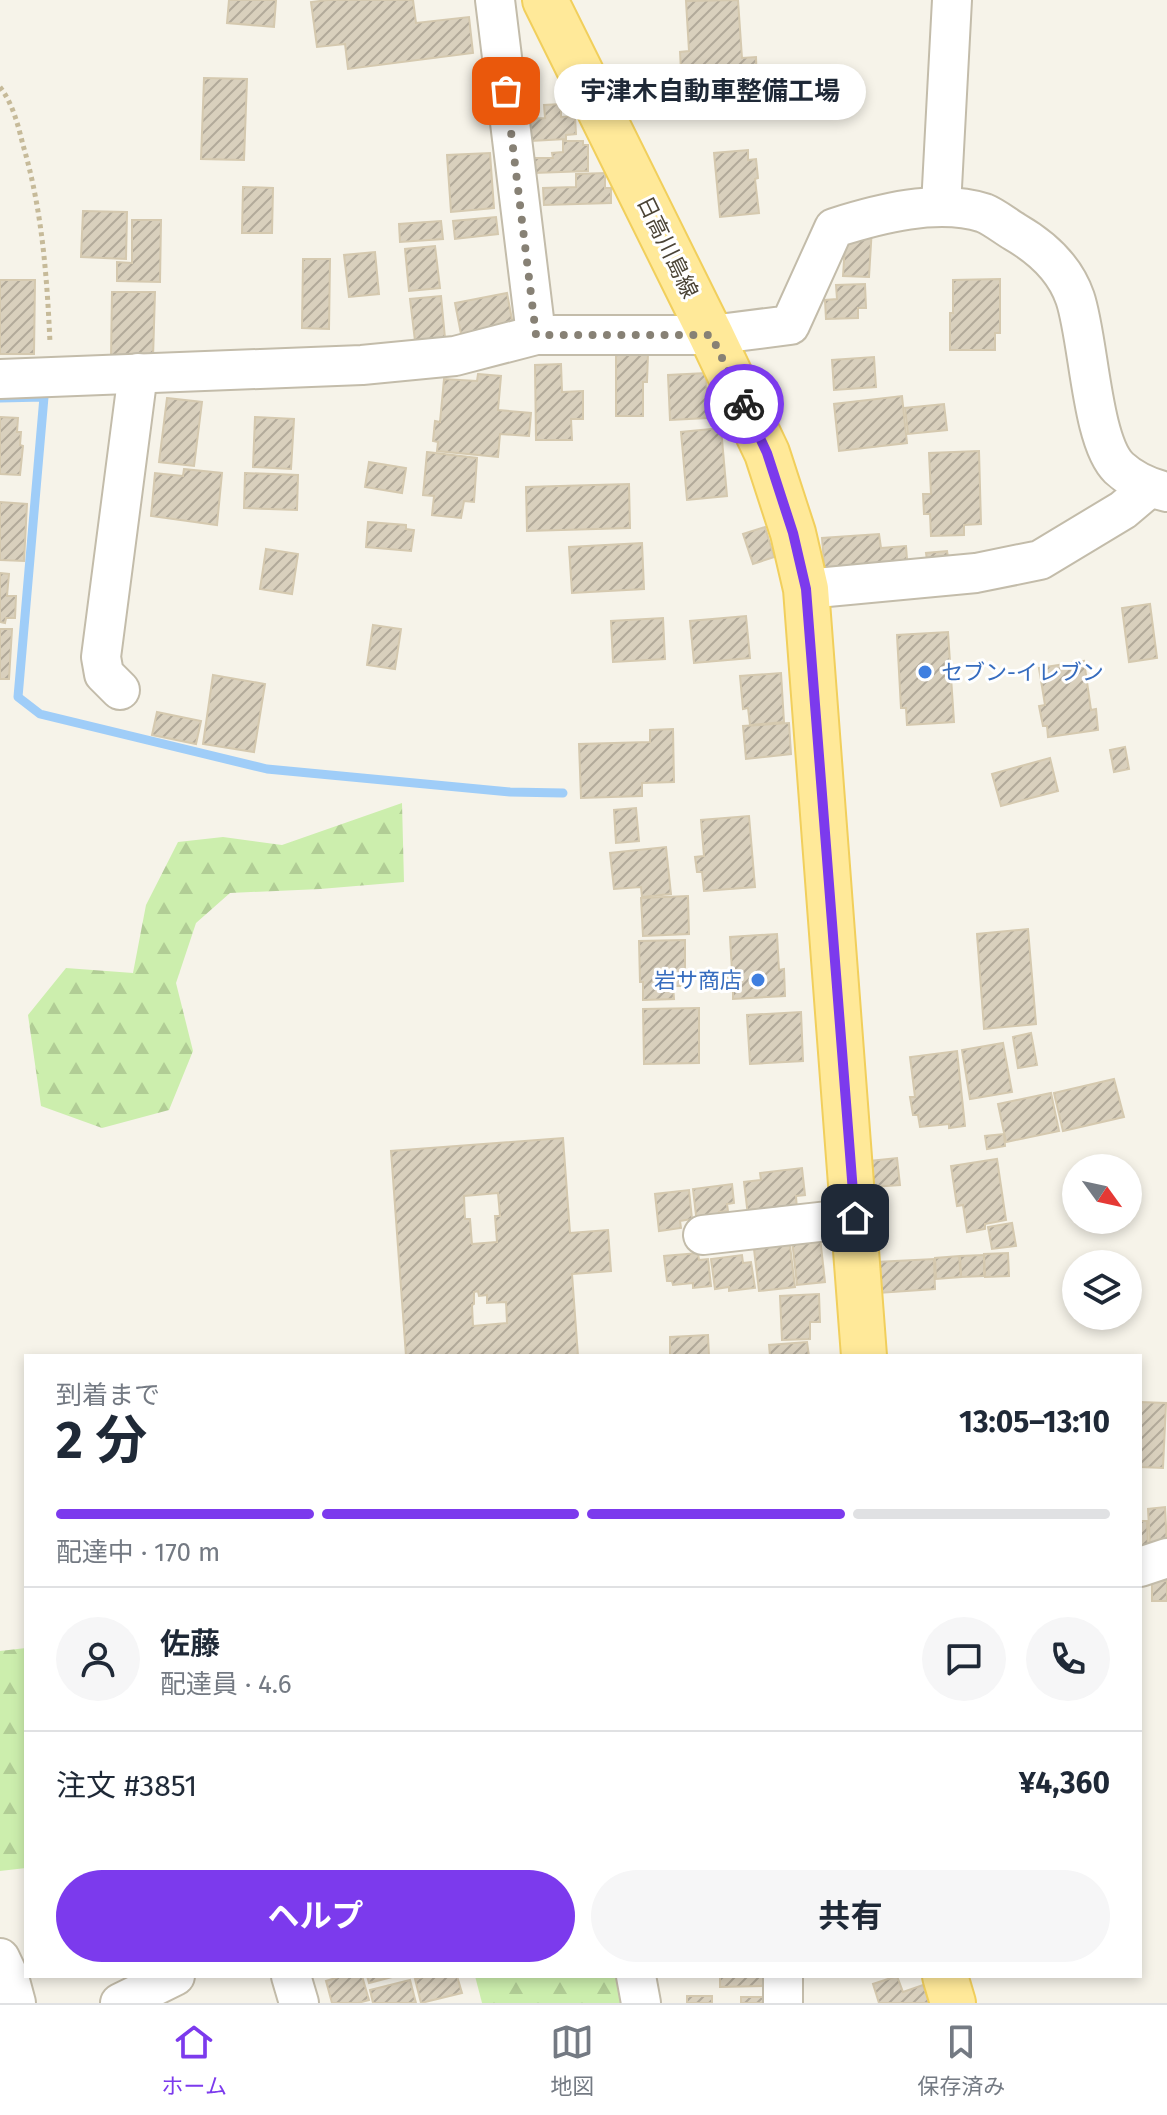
<!DOCTYPE html>
<html lang="ja">
<meta charset="utf-8">
<style>
body{margin:0;font-family:"Fira Sans","Noto Sans JP",sans-serif;background:#f6f6f7;color:#1f2937;height:100vh;display:flex;flex-direction:column;font-size:30px;white-space:nowrap}
*{box-sizing:border-box;margin:0}
p{font-size:26px;color:#747a83}
.icon{flex:none;width:44px;height:44px;fill:none;stroke:currentColor;stroke-width:2;stroke-linecap:round;stroke-linejoin:round}
.map{position:relative;flex:1;overflow:hidden}
.side{position:absolute;left:24px;top:1354px;width:1118px;height:624px;display:flex;flex-direction:column;background:#fff;border-radius:0px;box-shadow:0 4px 12px #0003}
.side>*{flex:none}
.needle{width:52px;rotate:123deg}
.fabs{position:absolute;left:1062px;top:1154px;display:grid;gap:16px}
.fabs a{display:grid;place-items:center;width:80px;height:80px;border-radius:50%;background:#fff;box-shadow:0 4px 12px #0003;font-size:40px}
.pin{position:absolute;display:grid;place-items:center;width:68px;height:68px;color:#fff;margin:-34px;border-radius:16px;box-shadow:0 4px 12px #0006}
.courier{position:absolute;display:grid;place-items:center;width:80px;height:80px;margin:-40px;border:6px solid #7c3aed;border-radius:50%;background:#fff;color:#222;box-shadow:0 2px 10px #0007}
.bubble{position:absolute;height:56px;border-radius:28px;background:#fff;box-shadow:0 4px 12px #0003;font-size:26px;font-weight:700;line-height:56px;text-align:center}
.summary em{font-style:normal;font-weight:700}
.summary div{display:flex;flex-direction:column-reverse}
.summary{display:flex;align-items:center;justify-content:space-between;height:136px;padding:0 32px}
h1{font-size:52px;font-weight:700;line-height:60px}
.bar{display:grid;grid-template-columns:repeat(4,1fr);gap:12px 8px;align-content:center;height:96px;padding:0 32px}
.bar i{height:10px;border-radius:6px;background:#e0e1e3}
.bar .on{background:#7c3aed}
.bar p{grid-column:span 4}
.line{display:flex;align-items:center;gap:20px;padding:0 32px;border-top:2px solid #e0e1e3}
.line div{flex:1}
.round{display:grid;place-items:center;flex:none;width:84px;height:84px;border-radius:42px;background:#f6f6f7}
.action{display:flex;gap:16px;margin-top:auto;padding:16px 32px}
.action a{flex:1;height:92px;border-radius:48px;background:#7c3aed;color:#fff;font-size:32px;font-weight:700;line-height:92px;text-align:center}
.action a+a{background:#f6f6f7;color:#1f2937}
.tab-bar{display:flex;justify-content:space-around;align-items:center;height:112px;border-top:2px solid #e0e1e3;background:#fff;font-size:22px;color:#747a83}
.tab-bar a{display:grid;justify-items:center;gap:4px}
.tab-bar .on{color:#7c3aed}
.map>svg:first-child{display:block}
</style>
<div class="map">
<svg width="1167" height="2003" viewBox="0 0 1167 2003">
<defs>
<pattern id="forest-firs" width="22" height="20" patternUnits="userSpaceOnUse" patternTransform="scale(2)"><rect width="22" height="20" fill="#cceead"/><path d="M5 1l3.5 6h-7zM16 11l3.5 6h-7z" fill="#b1cd95"/></pattern>
<pattern id="building-hatch" width="6" height="6" patternUnits="userSpaceOnUse" patternTransform="scale(2)"><rect width="6" height="6" fill="#d9d0bd"/><path d="M-1 1l2-2M0 6l6-6M5 7l2-2" fill="none" stroke="#b2aa9a"/></pattern>
</defs>
<rect width="100%" height="100%" fill="#f6f3e9"/>
<g fill="url(#forest-firs)">
<polygon points="402,803 404,882 320,889 230,893 196,923 176,983 193,1051 169,1110 102,1128 41,1106 28,1015 66,968 133,973 146,905 178,842 223,837 282,845"/>
<polygon points="26,1648 26,1868 0,1871 0,1651"/>
<polygon points="475,1976 625,1976 630,2003 482,2003"/>
</g>
<g fill="none" stroke-linecap="round" stroke-linejoin="round">
<polyline stroke="#9fcdf8" stroke-width="9" points="0,398 44,397 18,697 40,714 267,769 510,792 563,793"/>
</g>
<g fill="url(#building-hatch)" stroke="#d5c9af" stroke-width="2" fill-rule="evenodd">
<polygon points="229,0 276,0 274,27 227,23"/>
<polygon points="328,0 413,0 416,23 469,17 473,53 348,69 345,44 317,47 311,2"/>
<polygon points="738,0 742,58 756,57 757,85 706,88 706,93 690,94 690,88 682,89 680,52 689,51 686,1"/>
<polygon points="204,78 247,79 244,160 201,159"/>
<polygon points="561,104 561,117 575,116 576,134 566,135 566,139 531,141 530,119 545,118 544,105"/>
<polygon points="563,141 583,141 583,145 588,145 588,171 534,173 534,158 553,158 552,153 563,152"/>
<polygon points="748,150 748,160 756,159 758,178 755,179 759,213 720,217 714,153"/>
<polygon points="490,153 494,208 451,212 447,155"/>
<polygon points="605,173 605,188 611,188 611,203 544,205 543,188 576,187 576,174"/>
<polygon points="243,187 273,188 272,233 242,233"/>
<polygon points="83,211 127,212 126,259 81,257"/>
<polygon points="496,217 498,234 455,239 453,221"/>
<polygon points="132,220 161,220 160,282 117,281 117,262 132,263"/>
<polygon points="441,221 443,239 400,242 399,224"/>
<polygon points="872,227 869,277 843,276 846,230"/>
<polygon points="435,246 440,288 409,291 405,249"/>
<polygon points="375,252 379,294 349,297 344,255"/>
<polygon points="303,259 330,259 329,329 302,328"/>
<polygon points="1000,279 1000,333 995,333 995,350 950,350 950,313 953,313 953,280"/>
<polygon points="0,280 35,280 34,354 0,354"/>
<polygon points="865,284 866,308 858,308 858,318 826,319 825,300 837,299 836,285"/>
<polygon points="112,292 155,292 153,358 111,357"/>
<polygon points="507,293 514,330 462,339 455,303"/>
<polygon points="441,296 445,338 415,341 410,299"/>
<polygon points="616,354 648,354 647,382 643,382 643,416 616,416"/>
<polygon points="874,357 876,387 834,390 832,360"/>
<polygon points="561,364 562,392 583,391 583,419 571,419 572,440 536,440 535,365"/>
<polygon points="706,373 708,418 670,420 668,375"/>
<polygon points="478,374 501,376 498,410 531,413 529,436 500,434 498,457 437,451 438,442 433,441 435,421 440,422 444,379 477,381"/>
<polygon points="902,396 907,443 839,451 834,404"/>
<polygon points="167,398 202,402 194,466 159,462"/>
<polygon points="944,404 947,430 908,434 905,408"/>
<polygon points="0,417 18,418 17,432 21,432 20,445 23,446 20,475 0,474"/>
<polygon points="255,417 294,419 291,469 253,467"/>
<polygon points="721,428 727,496 687,500 681,432"/>
<polygon points="979,451 981,524 964,525 964,535 931,536 930,514 924,514 923,494 931,494 929,453"/>
<polygon points="427,452 477,458 474,502 464,501 461,518 432,515 434,496 423,495"/>
<polygon points="369,462 406,468 402,493 365,487"/>
<polygon points="184,469 222,473 217,525 151,516 155,473 183,476"/>
<polygon points="245,473 298,475 297,510 244,508"/>
<polygon points="629,484 630,528 527,531 526,487"/>
<polygon points="0,502 27,504 24,561 0,560"/>
<polygon points="368,522 406,525 406,529 414,530 411,551 366,547"/>
<polygon points="765,527 774,557 753,564 743,534"/>
<polygon points="879,534 881,548 906,546 908,572 825,575 822,538"/>
<polygon points="642,543 644,589 572,593 569,547"/>
<polygon points="266,549 298,554 292,594 260,589"/>
<polygon points="947,551 949,564 928,567 926,553"/>
<polygon points="0,573 9,574 7,596 16,596 15,618 6,618 5,623 0,622"/>
<polygon points="1150,604 1157,658 1129,662 1122,608"/>
<polygon points="746,616 750,658 694,663 690,621"/>
<polygon points="663,618 665,659 613,662 611,621"/>
<polygon points="373,625 401,629 395,669 367,665"/>
<polygon points="0,629 12,629 9,679 0,679"/>
<polygon points="948,632 954,722 907,725 906,708 901,708 897,635"/>
<polygon points="1084,661 1091,710 1096,709 1098,730 1048,737 1047,726 1043,726 1039,706 1045,705 1039,668"/>
<polygon points="781,673 784,722 750,725 748,708 743,709 740,676"/>
<polygon points="213,675 265,684 254,752 203,744"/>
<polygon points="157,712 201,721 196,744 152,735"/>
<polygon points="789,723 791,754 746,759 743,726"/>
<polygon points="673,729 674,782 642,783 642,796 581,798 579,744 650,742 650,730"/>
<polygon points="1125,747 1129,769 1114,772 1110,750"/>
<polygon points="1050,758 1058,791 1001,806 992,774"/>
<polygon points="636,808 639,841 616,843 614,810"/>
<polygon points="749,816 755,887 704,891 702,872 697,872 695,857 704,856 701,820"/>
<polygon points="666,847 671,894 642,897 641,887 614,889 610,853"/>
<polygon points="688,896 689,934 643,936 641,898"/>
<polygon points="1028,929 1036,1024 984,1029 977,934"/>
<polygon points="777,934 779,970 784,969 785,996 733,999 733,988 727,988 726,971 732,971 730,937"/>
<polygon points="685,940 685,986 673,986 674,999 643,1000 643,982 640,982 639,941"/>
<polygon points="699,1008 699,1063 644,1064 643,1009"/>
<polygon points="801,1012 803,1061 750,1064 747,1015"/>
<polygon points="1031,1033 1037,1065 1018,1068 1013,1037"/>
<polygon points="1003,1043 1012,1092 970,1099 962,1050"/>
<polygon points="957,1051 965,1126 949,1128 949,1124 920,1127 918,1115 913,1115 910,1097 915,1097 910,1057"/>
<polygon points="1114,1079 1124,1117 1063,1131 1054,1093"/>
<polygon points="1051,1093 1059,1131 1006,1142 998,1104"/>
<polygon points="1004,1134 1005,1146 987,1149 985,1136"/>
<path d="M 563,1138 L 570,1233 L 608,1230 L 611,1271 L 572,1274 L 578,1356 L 406,1356 L 391,1151 ZM 498,1193 L 500,1216 L 495,1216 L 497,1242 L 472,1244 L 470,1219 L 465,1219 L 464,1196 ZM 478,1291 L 479,1296 L 487,1295 L 487,1303 L 506,1302 L 507,1323 L 473,1326 L 472,1305 L 474,1304 L 474,1292 Z"/>
<polygon points="897,1158 900,1185 872,1187 870,1161"/>
<polygon points="997,1159 1006,1220 985,1224 985,1229 967,1232 963,1205 957,1206 951,1166"/>
<polygon points="802,1168 805,1195 796,1196 797,1210 748,1216 744,1182 761,1180 760,1173"/>
<polygon points="732,1184 734,1203 727,1204 728,1211 719,1212 720,1221 697,1224 693,1189"/>
<polygon points="689,1190 692,1219 680,1221 681,1228 659,1231 655,1194"/>
<polygon points="1012,1223 1016,1246 992,1249 988,1227"/>
<polygon points="789,1237 795,1287 759,1291 753,1241"/>
<polygon points="820,1237 825,1282 797,1285 792,1240"/>
<polygon points="698,1253 699,1260 708,1259 711,1286 693,1288 693,1283 673,1285 672,1281 667,1281 664,1256"/>
<polygon points="1008,1253 1009,1276 985,1277 984,1254"/>
<polygon points="742,1255 743,1263 751,1262 755,1288 729,1291 729,1287 715,1289 711,1259"/>
<polygon points="984,1255 984,1276 961,1277 960,1256"/>
<polygon points="959,1256 961,1277 936,1279 935,1258"/>
<polygon points="934,1259 935,1289 878,1293 876,1262"/>
<polygon points="819,1294 820,1322 810,1322 810,1339 782,1340 780,1296"/>
<polygon points="708,1335 709,1356 670,1356 670,1337"/>
<polygon points="807,1342 809,1356 770,1356 769,1345"/>
<polygon points="1140,1402 1166,1403 1163,1468 1140,1467"/>
<polygon points="1165,1507 1167,1545 1150,1546 1148,1509"/>
<polygon points="1140,1521 1147,1521 1148,1546 1140,1547"/>
<polygon points="1152,1580 1167,1581 1167,1601 1152,1601"/>
<polygon points="342,1976 362,1976 369,2000 358,2003 332,2003 326,1981"/>
<polygon points="367,1976 396,1976 369,1983"/>
<polygon points="428,1976 457,1976 462,1993 421,2003 415,1979"/>
<polygon points="720,1976 771,1976 770,1986 720,1987"/>
<polygon points="897,1976 903,1992 923,1985 929,2003 879,2003 873,1984"/>
<polygon points="410,1980 416,2003 373,2003 370,1990"/>
<rect x="687" y="1996" width="25" height="7"/>
<rect x="741" y="1997" width="31" height="6"/>
</g>
<g fill="none" stroke-linecap="round" stroke-linejoin="round">
<g stroke="#c3bcaa" stroke-width="42">
<g id="minor">
<polyline points="495,0 536,335"/>
<polyline points="941,206 952,0"/>
<path d="M 0,379 L 362,365 L 455,356 L 536,335 L 711,335 L 790,325 L 834,228 C 878,214 938,198 984,213 C 994,217 1005,226 1015,232 C 1041,247 1065,269 1075,298 C 1089,339 1091,441 1119,468 C 1132,480 1150,488 1167,492"/>
<polyline points="806,589 976,573 1040,560 1123,510 1149,488"/>
<polyline points="120,690 104,674 101,657 138,373"/>
<polyline points="703,1235 855,1218"/>
<polyline points="1140,1567 1167,1558"/>
<polyline points="0,1958 9,1977 16,2003"/>
<polyline points="291,1976 299,2003"/>
<polyline points="636,1976 641,2003"/>
<polyline points="120,2003 175,1976"/>
<polyline points="783,2003 783,1976"/>
</g>
</g>
<g stroke="#f1cf5c" stroke-width="48">
<g id="major">
<polyline points="545,0 711,335 767,453 793,533 806,589 864,1356"/>
<polyline points="945,1976 953,2003"/>
</g>
</g>
<path stroke="#c6ba99" stroke-width="5" stroke-dasharray="4 4" stroke-linecap="butt" d="M 0,87 C 13,104 18,125 23,145 C 42,209 47,276 50,343"/>
<use href="#minor" stroke="#fff" stroke-width="38"/>
<use href="#major" stroke="#ffe999" stroke-width="44"/>
</g>
<g fill="none" stroke-linecap="round" stroke-linejoin="round">
<polyline stroke="#878175" stroke-width="8" stroke-dasharray="0 14.4" points="506,91 536,335 711,335 744,404"/>
<polyline stroke="#7c3aed" stroke-width="10" points="744,404 767,453 793,533 806,589 855,1218"/>
</g>
<g fill="#3f7fe0" stroke="#fff" stroke-width="3">
<circle cx="925" cy="672" r="8"/>
<circle cx="758" cy="980" r="8"/>
</g>
<g text-anchor="middle" stroke-width="6" stroke-linejoin="round" paint-order="stroke">
<g font-size="22" fill="#4b4436" stroke="#fff">
<text transform="translate(668 247) rotate(64)" y="8">日高川島線</text>
</g>
<g font-size="22" fill="#366cbe" stroke="#fff" text-anchor="start">
<text x="941" y="680">セブン-イレブン</text>
<text x="742" y="988" text-anchor="end">岩サ商店</text>
</g>
</g>
</svg>
<div class="fabs">
<a><svg class="needle" viewBox="-14 -14 28 28"><path d="M0-13l5 13h-10z" fill="#e53935"/><path d="M0 13l5-13h-10z" fill="#747a83"/></svg></a>
<a><svg class="icon" aria-label="layers" viewBox="0 0 24 24"><path d="M12 4l9 5-9 5-9-5zM3 14l9 5 9-5"/></svg></a>
</div>
<div class="pin" style="left:506px;top:91px;background:#ea580c"><svg class="icon" aria-label="bag" viewBox="0 0 24 24"><path d="M5 8h14l-1 12H6zM9 8a3 3 0 0 1 6 0"/></svg></div>
<div class="pin" style="left:855px;top:1218px;background:#1f2937"><svg class="icon" aria-label="home" viewBox="0 0 24 24"><path d="M3 11l9-7 9 7M6 9v11h12V9"/></svg></div>
<div class="courier" style="left:744px;top:404px"><svg class="icon" aria-label="bike" viewBox="0 0 24 24"><circle cx="6" cy="16" r="4"/><circle cx="18" cy="16" r="4"/><path d="M6 16l4-8h5l3 8M10 8l3 8H6M13 5h3"/></svg></div>
<div class="bubble" style="left:554px;top:64px;width:312px">宇津木自動車整備工場</div>
<section class="side">
<div class="summary"><div><h1>2 分</h1><p>到着まで</p></div><em>13:05–13:10</em></div>
<div class="bar"><i class="on"></i><i class="on"></i><i class="on"></i><i></i><p>配達中 · 170 m</p></div>
<div class="line" style="height:144px"><a class="round"><svg class="icon" aria-label="person" viewBox="0 0 24 24"><circle cx="12" cy="8" r="4"/><path d="M4 21q1-7 8-7t8 7"/></svg></a><div><b>佐藤</b><p>配達員 · 4.6</p></div><a class="round"><svg class="icon" aria-label="chat" viewBox="0 0 24 24"><path d="M4 5h16v11H9l-5 4z"/></svg></a><a class="round"><svg class="icon" aria-label="phone" viewBox="0 0 24 24"><path d="M5 4h4l2 5-3 2q2 4 5 5l2-3 5 2v4C11 20 4 13 5 4z"/></svg></a></div>
<div class="line" style="height:104px"><div>注文 #3851</div><b>¥4,360</b></div>
<div class="action"><a>ヘルプ</a><a>共有</a></div>
</section>
</div>
<nav class="tab-bar">
<a class="on"><svg class="icon" aria-label="home" viewBox="0 0 24 24"><path d="M3 11l9-7 9 7M6 9v11h12V9"/></svg>ホーム</a>
<a><svg class="icon" aria-label="map" viewBox="0 0 24 24"><path d="M3 6l6-2 6 2 6-2v14l-6 2-6-2-6 2zM9 4v14M15 6v14"/></svg>地図</a>
<a><svg class="icon" aria-label="saved" viewBox="0 0 24 24"><path d="M7 4h10v16l-5-4-5 4z"/></svg>保存済み</a>
</nav>
